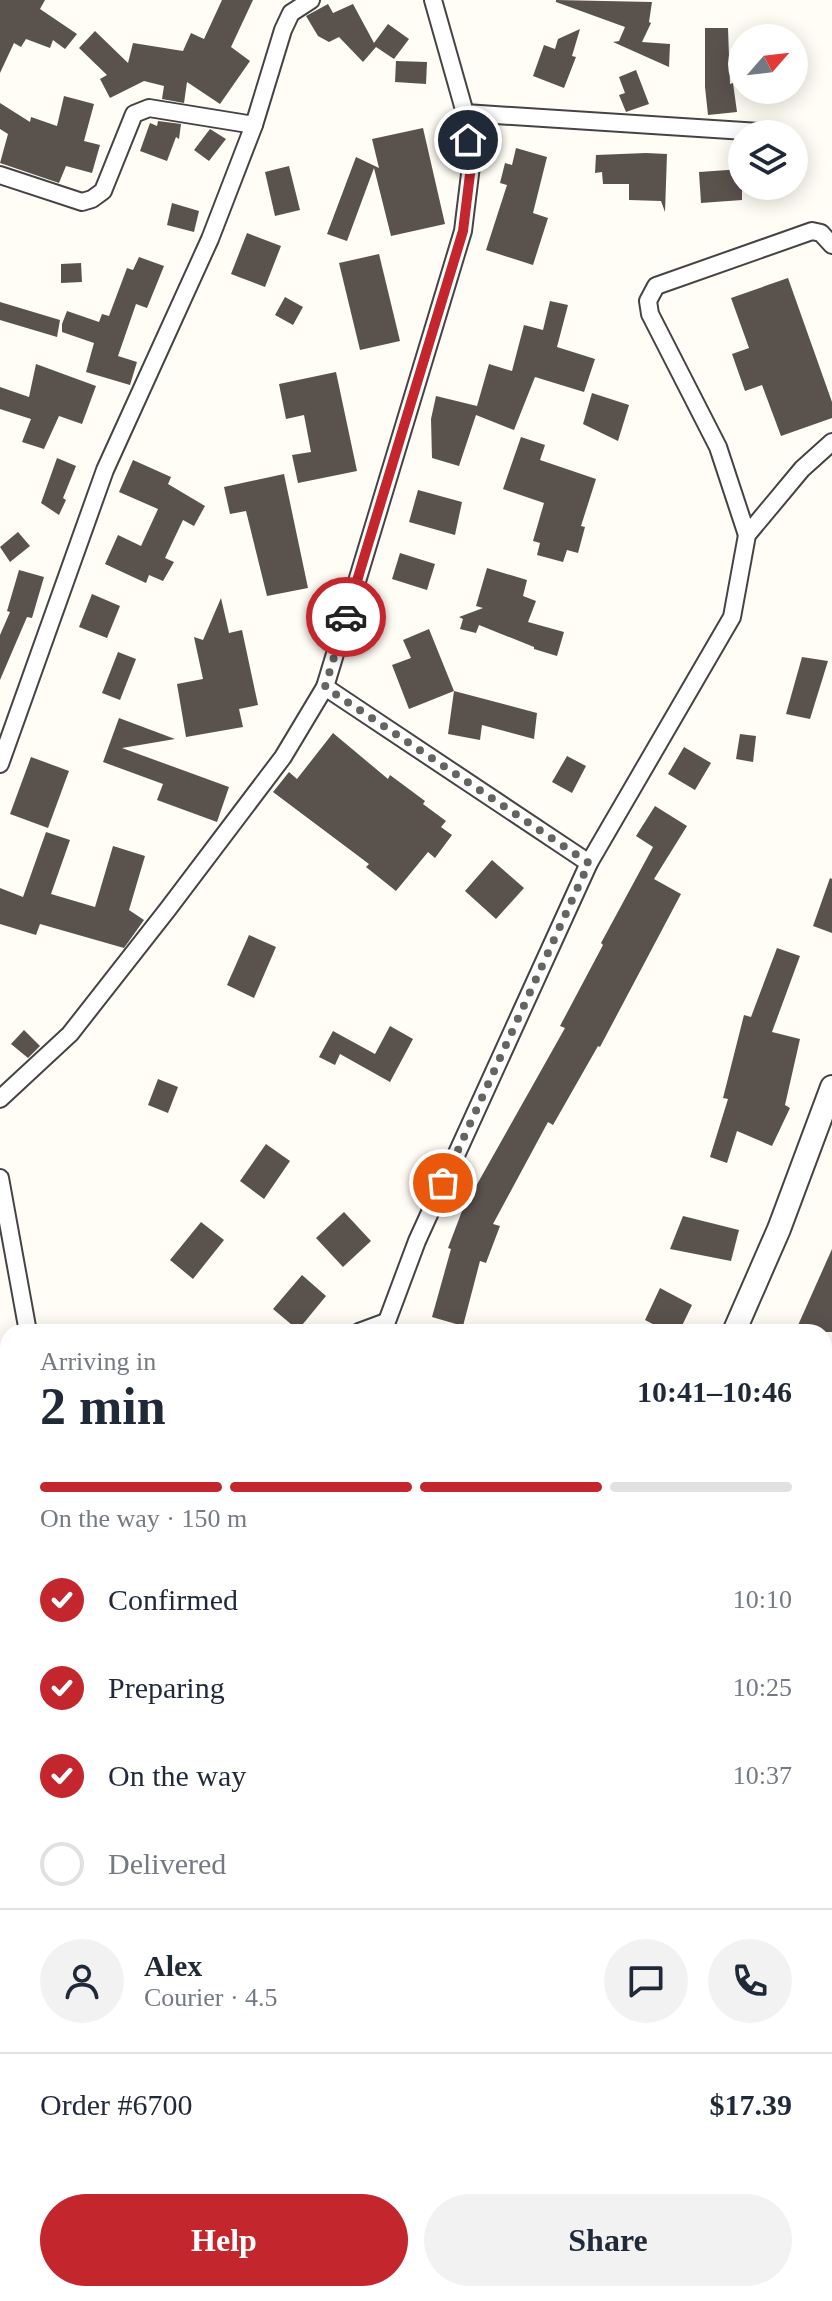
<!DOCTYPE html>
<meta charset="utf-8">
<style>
body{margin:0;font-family:"Times New Roman",serif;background:#f2f2f3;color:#1f2937;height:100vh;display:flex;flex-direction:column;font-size:30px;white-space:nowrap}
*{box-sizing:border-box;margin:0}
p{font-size:26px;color:#747a83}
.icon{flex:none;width:44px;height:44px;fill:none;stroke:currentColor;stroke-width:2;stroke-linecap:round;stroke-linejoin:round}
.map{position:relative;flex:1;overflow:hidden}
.details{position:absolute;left:0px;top:1324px;width:832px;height:978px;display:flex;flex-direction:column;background:#fff;border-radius:24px 24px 0 0;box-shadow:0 4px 20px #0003}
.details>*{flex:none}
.needle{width:52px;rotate:62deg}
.fabs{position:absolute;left:728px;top:24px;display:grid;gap:16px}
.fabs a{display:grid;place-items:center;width:80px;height:80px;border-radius:50%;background:#fff;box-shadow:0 4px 20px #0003;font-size:40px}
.pin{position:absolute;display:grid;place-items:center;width:68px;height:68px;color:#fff;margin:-34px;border:4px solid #fff;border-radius:50%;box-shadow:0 2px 8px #0007}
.courier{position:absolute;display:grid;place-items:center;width:80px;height:80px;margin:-40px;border:6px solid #c4262e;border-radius:50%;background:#fff;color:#222;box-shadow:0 2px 10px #0007}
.summary em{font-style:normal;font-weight:700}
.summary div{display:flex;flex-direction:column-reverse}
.summary{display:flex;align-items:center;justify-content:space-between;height:136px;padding:0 40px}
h1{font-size:52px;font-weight:700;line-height:60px}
.bar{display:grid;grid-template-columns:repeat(4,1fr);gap:12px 8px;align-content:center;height:96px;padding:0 40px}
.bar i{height:10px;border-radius:6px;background:#e0e1e3}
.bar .selected{background:#c4262e}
.bar p{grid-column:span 4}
.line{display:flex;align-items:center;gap:20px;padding:0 40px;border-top:2px solid #e0e1e3}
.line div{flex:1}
.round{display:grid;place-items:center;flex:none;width:84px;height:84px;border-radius:42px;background:#f2f2f3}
ol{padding:0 40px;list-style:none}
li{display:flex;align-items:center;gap:24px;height:88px}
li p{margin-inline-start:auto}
li .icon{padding:8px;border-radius:50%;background:#c4262e;color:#fff;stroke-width:4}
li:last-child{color:#747a83}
li i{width:44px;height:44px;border:4px solid #e0e1e3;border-radius:50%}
.button{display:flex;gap:16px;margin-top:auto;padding:16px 40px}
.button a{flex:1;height:92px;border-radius:48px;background:#c4262e;color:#fff;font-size:32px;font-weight:700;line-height:92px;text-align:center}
.button a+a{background:#f2f2f3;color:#1f2937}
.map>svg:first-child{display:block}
</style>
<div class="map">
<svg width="832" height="2301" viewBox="0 0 832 2301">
<rect width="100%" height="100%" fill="#fffdf5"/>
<polygon fill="#b9e0f7" stroke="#3f96cf" stroke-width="2" points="832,2150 832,2301 766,2301 769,2294 824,2294 824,2169"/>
<g fill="#5a524d">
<polygon points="0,0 45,0 40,9 77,34 65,49 53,40 50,48 26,39 21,47 14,43 0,73"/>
<polygon points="222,0 253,0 231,47 250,61 220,104 187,82 184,103 162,99 164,86 144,81 110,98 100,79 107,75 79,48 95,31 128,63 133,43 183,51 191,33 204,39"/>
<polygon points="556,0 652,2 649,22 651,23 642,42 670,44 669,67 613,42 619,41 625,27 556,2"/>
<polygon points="328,4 333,13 353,4 374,43 388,24 409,39 394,59 376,47 363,62 339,37 329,42 318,36 306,16"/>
<polygon points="705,28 728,28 730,84 733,83 737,112 708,115 705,87"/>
<polygon points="580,29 572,56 576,57 564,88 533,76 544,45 555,49 558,39"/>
<polygon points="396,61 427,62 426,84 395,82"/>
<polygon points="636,70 649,104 626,112 619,95 625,93 619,77"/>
<polygon points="64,96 94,104 84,141 100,145 92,173 66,166 59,183 0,163 8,134 0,129 0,103 30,122 31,117 57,126"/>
<polygon points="158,121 181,124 179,139 176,137 167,161 140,151 150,123 157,126"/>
<polygon points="423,128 445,224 391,236 374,168 347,241 327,234 356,157 379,168 372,139"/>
<polygon points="210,129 226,139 209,161 194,150"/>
<polygon points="516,148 547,157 533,213 548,218 533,265 486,250 507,185 500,183 505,163 512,165"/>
<polygon points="646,153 667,154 665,212 661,201 629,200 629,184 603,184 602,172 595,173 596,155"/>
<polygon points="289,166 300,210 275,216 265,172"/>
<polygon points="742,169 742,200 701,203 699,172"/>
<polygon points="172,203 199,211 194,232 167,225"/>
<polygon points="247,233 281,246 265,287 231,274"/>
<polygon points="379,254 400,341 360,350 339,263"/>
<polygon points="139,257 164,266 147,308 136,304 118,356 137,362 130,385 86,372 94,343 62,332 62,324 67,311 99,322 102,314 109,316 127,268 133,270"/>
<polygon points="81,263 82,282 61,283 61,264"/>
<polygon points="788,278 832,402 832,418 781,436 762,385 745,391 732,354 749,348 731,298"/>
<polygon points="285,297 303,307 293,325 275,315"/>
<polygon points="550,301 568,305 557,347 595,359 584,392 535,377 514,430 476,415 459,466 432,458 431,419 436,396 477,406 489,364 512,371 524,325 543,330"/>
<polygon points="0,302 60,320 57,337 0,320"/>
<polygon points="36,364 96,386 82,424 59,416 44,449 22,442 31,419 0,409 0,387 29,397"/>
<polygon points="336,372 357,471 298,483 292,455 311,452 304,415 286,419 279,384"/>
<polygon points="592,393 629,405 618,441 583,424"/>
<polygon points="521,437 545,445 540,460 596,479 581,526 585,527 578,553 567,550 563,562 537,555 540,543 533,541 544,503 503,489"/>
<polygon points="57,458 76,466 63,498 66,500 59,515 41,503"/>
<polygon points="133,460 171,477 168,484 205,506 194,526 183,520 165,558 174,562 163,581 149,575 146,583 105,564 118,535 141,546 158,509 119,492"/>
<polygon points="284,474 308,588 267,596 246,511 230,514 224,487"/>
<polygon points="418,490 462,502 455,535 409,522"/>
<polygon points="18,532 30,546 10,562 0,547"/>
<polygon points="400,553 435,564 427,590 392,579"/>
<polygon points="487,568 527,580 523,596 536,601 528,622 564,632 557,656 534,649 534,647 479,625 476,633 460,629 463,619 459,617 483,608 476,606"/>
<polygon points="19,570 44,577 32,618 27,617 0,680 0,635 10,612 7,611"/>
<polygon points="92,594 120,606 107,638 79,627"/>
<polygon points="221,598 229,633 242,630 258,705 239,709 243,727 186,737 177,684 203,679 194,637 203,640"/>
<polygon points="429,629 454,691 409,709 392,665 411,658 403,640"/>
<polygon points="118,652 136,659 120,700 102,693"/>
<polygon points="802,657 828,661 810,719 786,714"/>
<polygon points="454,691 537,713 534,739 482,725 480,740 448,734"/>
<polygon points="119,718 175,739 122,748 229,787 217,822 157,800 163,784 103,762"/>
<polygon points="333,733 388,779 390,775 425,801 423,804 446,821 441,827 452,835 435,858 428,852 396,891 366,867 369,864 273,792 289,772 297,779"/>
<polygon points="740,734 756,736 753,762 736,759"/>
<polygon points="684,747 711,763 695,790 668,774"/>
<polygon points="567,756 586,766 572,793 552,782"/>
<polygon points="31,757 69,771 48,828 10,814"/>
<polygon points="655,806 687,826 654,879 681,894 600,1047 598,1046 553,1125 548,1122 493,1224 500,1226 486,1263 480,1261 463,1326 432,1317 451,1249 448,1248 462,1211 565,1028 560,1026 603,945 601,943 653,847 636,836"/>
<polygon points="46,832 70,840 51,894 95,907 113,846 145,856 129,910 144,920 124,948 40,924 36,935 0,924 0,888 23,897"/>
<polygon points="492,860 524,888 496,919 465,891"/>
<polygon points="830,878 832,879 832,933 813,926"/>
<polygon points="249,935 276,947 254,998 227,985"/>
<polygon points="777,948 800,956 772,1032 800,1039 785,1105 790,1108 772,1146 737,1131 727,1163 710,1157 728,1099 723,1098 744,1015 751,1017"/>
<polygon points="390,1026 413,1039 390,1082 340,1054 335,1065 319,1057 333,1031 375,1054"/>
<polygon points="24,1030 40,1046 28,1058 11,1044"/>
<polygon points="158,1079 178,1087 168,1113 148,1105"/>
<polygon points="266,1144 290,1161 264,1199 240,1181"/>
<polygon points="344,1212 371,1241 343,1267 316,1238"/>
<polygon points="683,1216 739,1230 731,1261 670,1249"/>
<polygon points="201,1222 224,1240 193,1279 170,1260"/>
<polygon points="832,1249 832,1332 795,1332"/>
<polygon points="302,1275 326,1296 298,1330 273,1309"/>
<polygon points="660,1288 692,1305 679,1332 668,1332 645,1320"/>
</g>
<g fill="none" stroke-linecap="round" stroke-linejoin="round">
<g stroke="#444" stroke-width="20">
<g id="minor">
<polyline points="465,113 775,133"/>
<polyline points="0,175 82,202 92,199 103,191 134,114 149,108 254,125"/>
<polyline points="747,535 718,447 650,314 648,301 656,286 812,231 821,233 832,245"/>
<polyline points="325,687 589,863"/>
<polyline points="0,764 105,470 210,239 254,125 283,30 291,13 311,0"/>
<polyline points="0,1099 70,1034 168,909 283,757 325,687 463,231 471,166 465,113 433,0"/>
<polyline points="0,1178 28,1332"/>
<polyline points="359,1332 386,1322"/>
<polyline points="383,1332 417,1241 589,863 732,617 747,535 802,469 832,442"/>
<polyline points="0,1636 8,1596"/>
<polyline points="0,1764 8,1764"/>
</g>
</g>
<g stroke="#444" stroke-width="26">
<g id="tertiary">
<polyline points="734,1332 779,1229 832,1087"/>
<polyline points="266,2301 269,2294"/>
</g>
</g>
<use href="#minor" stroke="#fff" stroke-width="16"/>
<use href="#tertiary" stroke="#fff" stroke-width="22"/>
</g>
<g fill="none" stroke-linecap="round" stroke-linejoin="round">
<polyline stroke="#646461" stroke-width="8" stroke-dasharray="0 14.4" points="346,617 325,687 589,863 443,1183"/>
<polyline stroke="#c4262e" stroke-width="10" points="346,617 463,231 471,166 468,140"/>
</g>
</svg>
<div class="fabs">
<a><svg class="needle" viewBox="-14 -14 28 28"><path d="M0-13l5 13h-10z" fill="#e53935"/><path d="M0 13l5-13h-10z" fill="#747a83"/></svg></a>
<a><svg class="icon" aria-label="layers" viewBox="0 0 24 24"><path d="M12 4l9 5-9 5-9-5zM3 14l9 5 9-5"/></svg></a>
</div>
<div class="pin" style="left:443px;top:1183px;background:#ea580c"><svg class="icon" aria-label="bag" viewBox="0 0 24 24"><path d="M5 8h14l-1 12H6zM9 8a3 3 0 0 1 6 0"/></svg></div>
<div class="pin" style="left:468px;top:140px;background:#1f2937"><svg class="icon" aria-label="home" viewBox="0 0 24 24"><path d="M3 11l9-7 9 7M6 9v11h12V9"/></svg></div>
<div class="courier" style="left:346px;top:617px"><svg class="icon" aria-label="car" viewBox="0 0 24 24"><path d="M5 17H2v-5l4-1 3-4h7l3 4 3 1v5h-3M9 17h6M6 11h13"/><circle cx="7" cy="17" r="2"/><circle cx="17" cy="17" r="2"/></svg></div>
<section class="details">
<div class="summary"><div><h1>2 min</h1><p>Arriving in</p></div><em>10:41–10:46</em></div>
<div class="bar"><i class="selected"></i><i class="selected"></i><i class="selected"></i><i></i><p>On the way · 150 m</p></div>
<ol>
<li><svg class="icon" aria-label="check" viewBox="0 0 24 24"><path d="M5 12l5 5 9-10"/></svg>Confirmed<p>10:10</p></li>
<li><svg class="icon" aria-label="check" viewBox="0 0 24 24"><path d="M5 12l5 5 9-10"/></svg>Preparing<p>10:25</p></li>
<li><svg class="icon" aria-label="check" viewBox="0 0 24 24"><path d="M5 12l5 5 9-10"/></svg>On the way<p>10:37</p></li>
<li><i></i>Delivered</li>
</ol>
<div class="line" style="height:144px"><a class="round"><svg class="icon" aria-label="person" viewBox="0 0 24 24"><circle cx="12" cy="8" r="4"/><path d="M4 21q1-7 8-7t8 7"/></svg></a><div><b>Alex</b><p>Courier · 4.5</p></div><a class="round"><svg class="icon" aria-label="chat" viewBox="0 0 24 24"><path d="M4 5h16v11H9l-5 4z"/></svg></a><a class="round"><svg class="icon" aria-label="phone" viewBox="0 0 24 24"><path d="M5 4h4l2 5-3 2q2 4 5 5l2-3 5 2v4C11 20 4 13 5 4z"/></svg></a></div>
<div class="line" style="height:104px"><div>Order #6700</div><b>$17.39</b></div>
<div class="button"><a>Help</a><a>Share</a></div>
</section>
</div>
